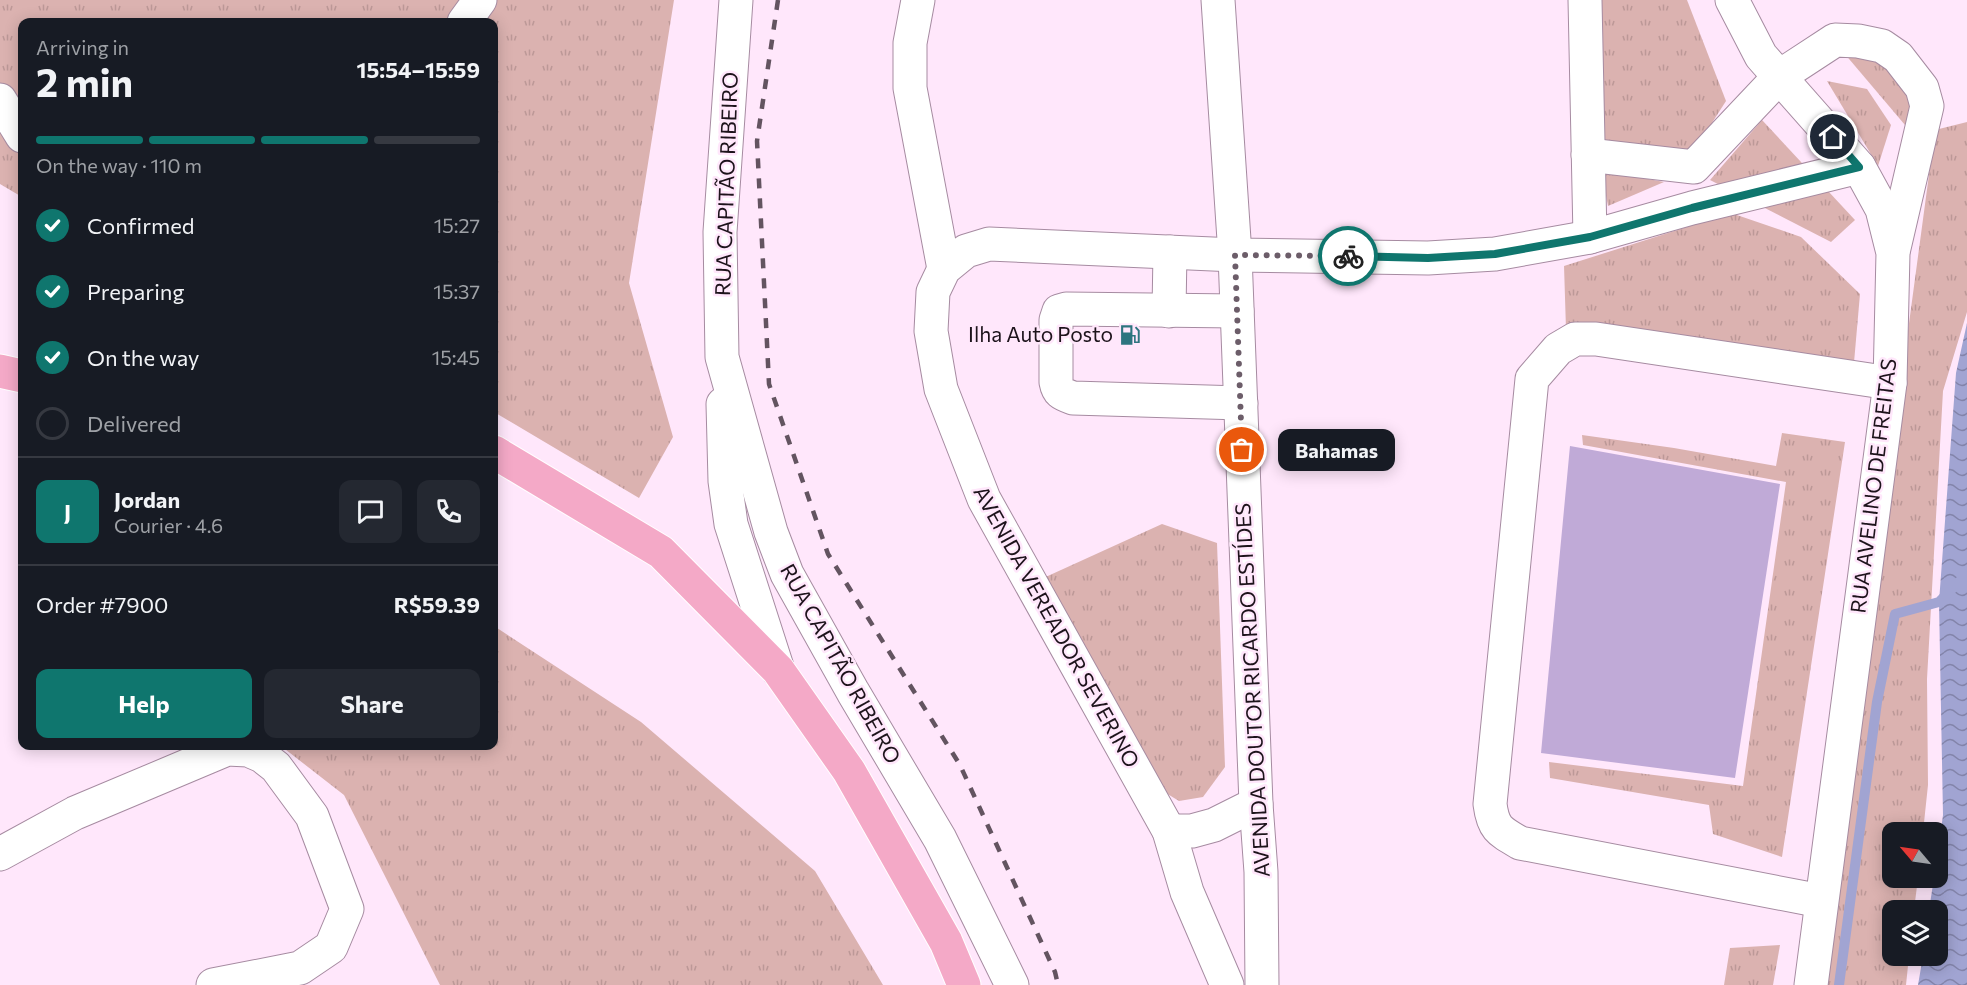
<!DOCTYPE html>
<meta charset="utf-8">
<style>
body{margin:0;font-family:Commissioner,sans-serif;background:#242831;color:#f1f3f6;height:100vh;display:flex;flex-direction:column;font-size:22px;white-space:nowrap}
*{box-sizing:border-box;margin:0}
p{font-size:20px;color:#9ea1a6}
.icon{flex:none;width:33px;height:33px;fill:none;stroke:currentColor;stroke-width:2;stroke-linecap:round;stroke-linejoin:round}
.map{position:relative;flex:1;overflow:hidden}
.details{position:absolute;left:18px;top:18px;width:480px;height:732px;display:flex;flex-direction:column;background:#171b24;border-radius:12px;box-shadow:0 3px 15px #0003}
.details>*{flex:none}
.needle{width:39px;rotate:299deg}
.fabs{position:absolute;left:1882px;top:822px;display:grid;gap:12px}
.fabs a{display:grid;place-items:center;width:66px;height:66px;border-radius:12px;background:#171b24;box-shadow:0 3px 15px #0003;font-size:30px}
.pin{position:absolute;display:grid;place-items:center;width:51px;height:51px;color:#fff;margin:-26px;border:3px solid #fff;border-radius:50%;box-shadow:0 2px 6px #0007}
.courier{position:absolute;display:grid;place-items:center;width:60px;height:60px;margin:-30px;border:4px solid #0f766e;border-radius:50%;background:#fff;color:#222;box-shadow:0 2px 8px #0007}
.bubble{position:absolute;height:42px;border-radius:12px;background:#171b24;box-shadow:0 3px 15px #0003;font-size:20px;font-weight:700;line-height:42px;text-align:center}
.headline em{font-style:normal;font-weight:700}
.headline div{display:flex;flex-direction:column-reverse}
.headline{display:flex;align-items:center;justify-content:space-between;height:102px;padding:0 18px}
h1{font-size:39px;font-weight:700;line-height:45px}
.bar{display:grid;grid-template-columns:repeat(4,1fr);gap:9px 6px;align-content:center;height:72px;padding:0 18px}
.bar i{height:8px;border-radius:4px;background:#363941}
.bar .on{background:#0f766e}
.bar p{grid-column:span 4}
.line{display:flex;align-items:center;gap:15px;padding:0 18px;border-top:2px solid #363941}
.line div{flex:1}
.round{display:grid;place-items:center;flex:none;width:63px;height:63px;border-radius:12px;background:#242831}
ol{padding:0 18px;list-style:none}
li{display:flex;align-items:center;gap:18px;height:66px}
li p{margin-inline-start:auto}
li .icon{padding:6px;border-radius:50%;background:#0f766e;color:#fff;stroke-width:4}
li:last-child{color:#9ea1a6}
li i{width:33px;height:33px;border:3px solid #363941;border-radius:50%}
.cta{display:flex;gap:12px;margin-top:auto;padding:12px 18px}
.cta a{flex:1;height:69px;border-radius:12px;background:#0f766e;color:#fff;font-size:24px;font-weight:700;line-height:69px;text-align:center}
.cta a+a{background:#242831;color:#f1f3f6}
.map>svg:first-child{display:block}
</style>
<div class="map">
<svg width="1967" height="985" viewBox="0 0 1967 985">
<defs>
<pattern id="park-tufts" width="24" height="20" patternUnits="userSpaceOnUse" patternTransform="scale(1.5)"><rect width="24" height="20" fill="#dbb2b0"/><path d="M3 7l-1-3M5 7V3M7 7l1-3M15 17l-1-3M17 17v-4M19 17l1-3" fill="none" stroke="#bc9897"/></pattern>
<pattern id="water-waves" width="16" height="10" patternUnits="userSpaceOnUse" patternTransform="scale(1.5)"><rect width="16" height="10" fill="#a1a4d2"/><path d="M0 5q4-4 8 0t8 0" fill="none" stroke="#8384aa"/></pattern>
</defs>
<rect width="100%" height="100%" fill="#ffe7fb"/>
<g fill="url(#park-tufts)">
<polygon points="0,0 674,0 629,283 673,437 639,498 494,412 494,22 22,22 22,197 0,184"/>
<polygon points="1598,0 1687,0 1726,101 1694,151 1603,146"/>
<polygon points="1844,53 1895,67 1912,107 1905,125"/>
<polygon points="1827,81 1867,89 1891,125 1878,166"/>
<polygon points="1762,120 1855,220 1831,242 1710,180"/>
<polygon points="1967,122 1967,312 1943,391 1927,679 1928,785 1923,832 1893,832 1893,878 1918,878 1914,910 1893,910 1893,956 1909,956 1906,985 1820,985 1935,130"/>
<polygon points="1601,170 1664,182 1608,206"/>
<polygon points="1731,213 1801,237 1860,294 1853,374 1566,329 1564,266"/>
<polygon points="1782,433 1845,442 1782,857 1713,834 1709,805 1550,778 1549,762 1743,786 1786,482 1583,445 1582,435 1674,448 1776,466"/>
<polygon points="1162,524 1217,543 1225,767 1203,797 1179,801 1143,779 1039,580"/>
<polygon points="494,626 641,722 815,871 883,985 440,985 344,795 281,746 494,746"/>
<polygon points="1780,945 1773,985 1724,985 1730,948"/>
</g>
<polygon fill="url(#water-waves)" points="1967,323 1967,985 1918,985 1923,956 1938,956 1938,910 1929,910 1934,878 1938,878 1938,852 1943,815 1939,602 1956,373"/>
<g fill="none" stroke-linecap="round" stroke-linejoin="round">
<polyline stroke="#a1a4d2" stroke-width="10" points="1839,985 1877,702 1895,614 1939,602 1967,574"/>
</g>
<polygon fill="#c0aad7" points="1570,446 1780,484 1735,778 1541,753"/>
<g fill="none" stroke-linecap="round" stroke-linejoin="round">
<g stroke="#a68ba1" stroke-width="35">
<g id="minor">
<polyline points="736,0 720,232 722,357 771,532 787,574 853,692 940,839 1012,985"/>
<polyline points="918,0 910,43 910,88 944,269"/>
<polyline points="1218,0 1235,255 1256,804 1261,872 1262,985"/>
<polyline points="1585,0 1590,237"/>
<polyline points="1732,0 1761,56 1859,167 1882,209 1893,253 1890,383 1811,985"/>
<polyline points="464,22 480,0"/>
<polyline points="0,100 22,136"/>
<polyline points="1588,155 1694,167 1780,76 1835,40 1858,41 1882,46 1898,57 1922,88 1927,106 1894,248"/>
<polyline points="1169,311 1170,252"/>
<path d="M 1237,311 L 1066,309 L 1059,311 L 1056,320 L 1056,382 C 1058,393 1062,394 1073,398 L 1241,403"/>
<polyline points="723,404 725,481 731,524 778,670"/>
<polyline points="1169,831 1192,831 1214,825 1256,804"/>
<polyline points="0,854 75,813 227,749 248,750 262,756 276,767 312,816 347,909 331,947 300,968 213,985"/>
<path d="M 1821,901 L 1520,843 C 1499,831 1493,828 1490,804 L 1532,379 L 1558,349 L 1575,339 L 1596,339 L 1890,383"/>
<polyline points="1227,985 1187,892 1169,831 984,499 941,389 931,331 933,292 944,269 966,251 989,244 1235,255 1428,258 1495,254 1590,237 1692,208 1859,167"/>
</g>
</g>
<g stroke="#fff" stroke-width="35">
<g id="major">
<polyline points="0,371 22,376"/>
<polyline points="494,452 661,552 778,670 849,771 946,942 964,985"/>
</g>
</g>
<use href="#minor" stroke="#fff" stroke-width="33"/>
<use href="#major" stroke="#f4a9c7" stroke-width="33"/>
<polyline stroke="#635460" stroke-width="4.5" stroke-dasharray="10 10" stroke-linecap="butt" points="778,0 757,141 769,384 828,554 960,765 1055,972 1058,985"/>
</g>
<g fill="none" stroke-linecap="round" stroke-linejoin="round">
<polyline stroke="#6c5d69" stroke-width="6" stroke-dasharray="0 10.8" points="1242,450 1235,255 1348,256"/>
<polyline stroke="#0f766e" stroke-width="8" points="1348,256 1428,258 1495,254 1590,237 1692,208 1859,167 1833,137"/>
</g>
<defs>
<g id="fuel-bare" transform="scale(1.62)"><path d="M-5.5-6h7V0h2V4h1.3V-2.5L3-4.5l.8-.8L6-3V5H2.5V1h-1V6h-7ZM-4.2-4.7v3.2H.2V-4.7Z" fill="#2d757f" stroke="#ffe7fb" stroke-width="2.5" paint-order="stroke"/></g>
</defs>
<g fill-rule="evenodd">
<use href="#fuel-bare" x="1130" y="335"/>
</g>
<g text-anchor="middle" stroke-width="5" stroke-linejoin="round" paint-order="stroke">
<g font-size="21" fill="#1d131b" stroke="#ffe7fb">
<text transform="translate(727 184) rotate(-88)" y="7">RUA CAPITÃO RIBEIRO</text>
<text transform="translate(1874 486) rotate(-83)" y="7">RUA AVELINO DE FREITAS</text>
<text transform="translate(1056 627) rotate(61)" y="7">AVENIDA VEREADOR SEVERINO</text>
<text transform="translate(840 664) rotate(61)" y="7">RUA CAPITÃO RIBEIRO</text>
<text transform="translate(1253 690) rotate(-93)" y="7">AVENIDA DOUTOR RICARDO ESTÍDES</text>
</g>
<g font-size="21" fill="#1d131b" stroke="#ffe7fb" text-anchor="end">
<text x="1113" y="342">Ilha Auto Posto</text>
</g>
</g>
</svg>
<div class="fabs">
<a><svg class="needle" viewBox="-14 -14 28 28"><path d="M0-13l5 13h-10z" fill="#e53935"/><path d="M0 13l5-13h-10z" fill="#9ea1a6"/></svg></a>
<a><svg class="icon" aria-label="layers" viewBox="0 0 24 24"><path d="M12 4l9 5-9 5-9-5zM3 14l9 5 9-5"/></svg></a>
</div>
<div class="pin" style="left:1242px;top:450px;background:#ea580c"><svg class="icon" aria-label="bag" viewBox="0 0 24 24"><path d="M5 8h14l-1 12H6zM9 8a3 3 0 0 1 6 0"/></svg></div>
<div class="pin" style="left:1833px;top:137px;background:#1f2937"><svg class="icon" aria-label="home" viewBox="0 0 24 24"><path d="M3 11l9-7 9 7M6 9v11h12V9"/></svg></div>
<div class="courier" style="left:1348px;top:256px"><svg class="icon" aria-label="bike" viewBox="0 0 24 24"><circle cx="6" cy="16" r="4"/><circle cx="18" cy="16" r="4"/><path d="M6 16l4-8h5l3 8M10 8l3 8H6M13 5h3"/></svg></div>
<div class="bubble" style="left:1278px;top:429px;width:117px">Bahamas</div>
<section class="details">
<div class="headline"><div><h1>2 min</h1><p>Arriving in</p></div><em>15:54–15:59</em></div>
<div class="bar"><i class="on"></i><i class="on"></i><i class="on"></i><i></i><p>On the way · 110 m</p></div>
<ol>
<li><svg class="icon" aria-label="check" viewBox="0 0 24 24"><path d="M5 12l5 5 9-10"/></svg>Confirmed<p>15:27</p></li>
<li><svg class="icon" aria-label="check" viewBox="0 0 24 24"><path d="M5 12l5 5 9-10"/></svg>Preparing<p>15:37</p></li>
<li><svg class="icon" aria-label="check" viewBox="0 0 24 24"><path d="M5 12l5 5 9-10"/></svg>On the way<p>15:45</p></li>
<li><i></i>Delivered</li>
</ol>
<div class="line" style="height:108px"><b class="round" style="background:#0f766e;color:#fff">J</b><div><b>Jordan</b><p>Courier · 4.6</p></div><a class="round"><svg class="icon" aria-label="chat" viewBox="0 0 24 24"><path d="M4 5h16v11H9l-5 4z"/></svg></a><a class="round"><svg class="icon" aria-label="phone" viewBox="0 0 24 24"><path d="M5 4h4l2 5-3 2q2 4 5 5l2-3 5 2v4C11 20 4 13 5 4z"/></svg></a></div>
<div class="line" style="height:78px"><div>Order #7900</div><b>R$59.39</b></div>
<div class="cta"><a>Help</a><a>Share</a></div>
</section>
</div>
